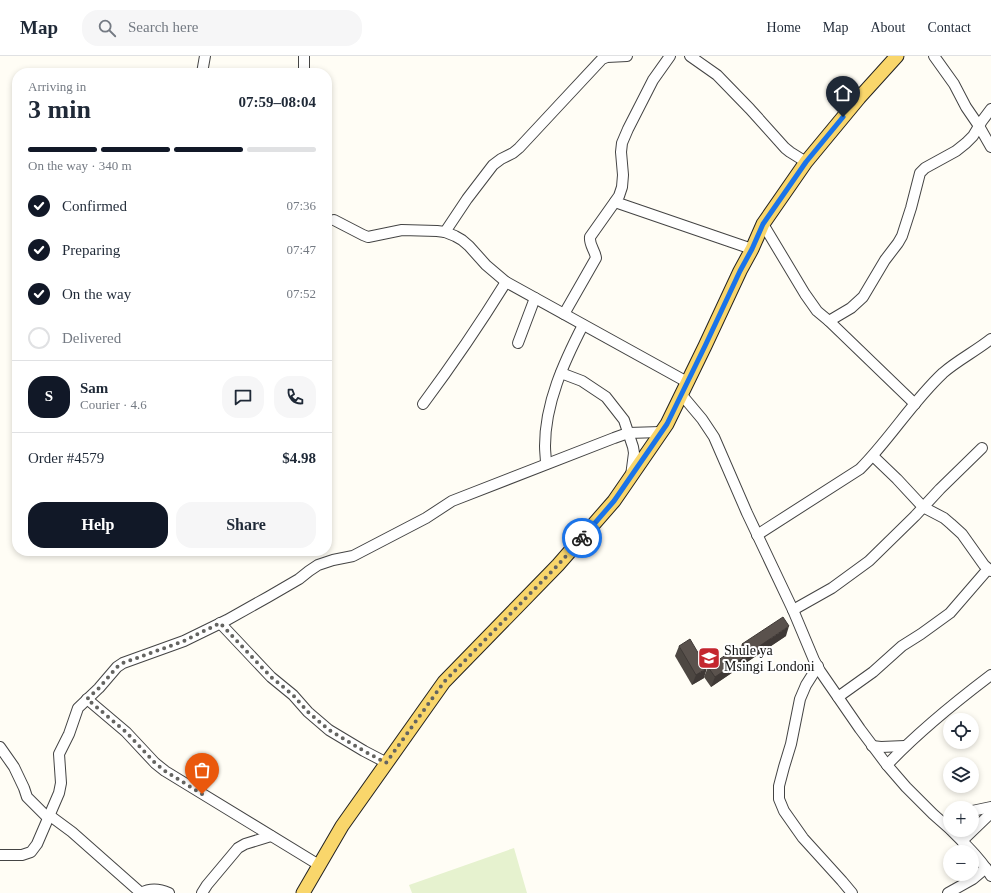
<!DOCTYPE html>
<meta charset="utf-8">
<style>
body{margin:0;font-family:Georgia,serif;background:#f6f6f7;color:#1f2937;height:100vh;display:flex;flex-direction:column;font-size:15px;white-space:nowrap}
*{box-sizing:border-box;margin:0}
p{font-size:13px;color:#747a83}
.icon{flex:none;width:22px;height:22px;fill:none;stroke:currentColor;stroke-width:2;stroke-linecap:round;stroke-linejoin:round}
.map{position:relative;flex:1;overflow:hidden}
.side{position:absolute;left:12px;top:12px;width:320px;height:488px;display:flex;flex-direction:column;background:#fff;border-radius:16px;box-shadow:0 2px 6px #0003}
.side>*{flex:none}
.fabs{position:absolute;left:943px;top:657px;display:grid;gap:8px}
.fabs a{display:grid;place-items:center;width:36px;height:36px;border-radius:50%;background:#fff;box-shadow:0 2px 6px #0003;font-size:20px}
.pin{position:absolute;display:grid;place-items:center;width:34px;height:34px;color:#fff;margin:-41px -17px;border-radius:50% 50% 50% 0;rotate:-45deg;box-shadow:0 0 4px #0007}
.pin .icon{rotate:45deg}
.courier{position:absolute;display:grid;place-items:center;width:40px;height:40px;margin:-20px;border:3px solid #1a73e8;border-radius:50%;background:#fff;color:#222;box-shadow:0 1px 5px #0007}
.overview em{font-style:normal;font-weight:700}
.overview div{display:flex;flex-direction:column-reverse}
.overview{display:flex;align-items:center;justify-content:space-between;height:68px;padding:0 16px}
h1{font-size:26px;font-weight:700;line-height:30px}
.bar{display:grid;grid-template-columns:repeat(4,1fr);gap:6px 4px;align-content:center;height:48px;padding:0 16px}
.bar i{height:5px;border-radius:3px;background:#e0e1e3}
.bar .active{background:#111827}
.bar p{grid-column:span 4}
.line{display:flex;align-items:center;gap:10px;padding:0 16px;border-top:1px solid #e0e1e3}
.line div{flex:1}
.round{display:grid;place-items:center;flex:none;width:42px;height:42px;border-radius:16px;background:#f6f6f7}
ol{padding:0 16px;list-style:none}
li{display:flex;align-items:center;gap:12px;height:44px}
li p{margin-inline-start:auto}
li .icon{padding:4px;border-radius:50%;background:#111827;color:#fff;stroke-width:4}
li:last-child{color:#747a83}
li i{width:22px;height:22px;border:2px solid #e0e1e3;border-radius:50%}
.primary-button{display:flex;gap:8px;margin-top:auto;padding:8px 16px}
.primary-button a{flex:1;height:46px;border-radius:16px;background:#111827;color:#fff;font-size:16px;font-weight:700;line-height:46px;text-align:center}
.primary-button a+a{background:#f6f6f7;color:#1f2937}
header{display:flex;align-items:center;gap:24px;box-sizing:border-box;height:56px;padding:0 20px;background:#fff;border-bottom:1px solid #e0e1e3}
header strong{font-size:19px}
nav{display:flex;gap:22px;margin-inline-start:auto;font-size:14px}
.search{width:280px;height:36px;background:#f6f6f7;display:flex;align-items:center;gap:10px;box-sizing:border-box;padding:0 14px;border-radius:16px;color:#747a83;font-size:15px}
.map>svg:first-child{display:block}
</style>
<header>
<strong>Map</strong>
<div class="search"><svg class="icon" aria-label="search" viewBox="0 0 24 24"><circle cx="10" cy="10" r="6"/><path d="M15 15l6 6"/></svg>Search here</div>
<nav><a>Home</a><a>Map</a><a>About</a><a>Contact</a></nav>
</header>
<div class="map">
<svg width="991" height="837" viewBox="0 0 991 837">
<rect width="100%" height="100%" fill="#fffdf5"/>
<polygon fill="#e6f2cf" points="514,792 527,837 412,837 409,829"/>
<g fill="none" stroke-linecap="round" stroke-linejoin="round">
<g stroke="#444" stroke-width="12">
<g id="minor">
<polyline points="690,0 717,19 750,53 785,92 790,96 806,106"/>
<polyline points="934,0 954,28 966,51 979,70 991,91"/>
<polyline points="202,17 205,0"/>
<polyline points="304,17 304,0"/>
<polyline points="615,146 752,193"/>
<polyline points="334,164 363,179 368,181 402,174 437,175 445,176 455,180 462,184 469,190 486,209 506,226 687,326"/>
<polyline points="763,168 805,238 817,255 829,265 915,348"/>
<polyline points="445,176 467,143 493,109 501,103 513,97 519,92 560,48 602,3 607,1 627,0"/>
<path d="M 564,258 L 596,202 C 595,194 589,189 590,181 L 619,140 L 622,131 L 623,119 L 621,96 L 622,87 L 628,73 L 653,24 L 670,0"/>
<polyline points="829,265 851,252 863,241 885,204 898,187 902,180 911,152 920,117 925,112 956,95 966,87 973,80 982,65 991,53"/>
<polyline points="518,287 535,242"/>
<polyline points="561,317 582,325 606,341 624,364 633,391 634,397 631,420"/>
<polyline points="681,338 702,363 714,381 747,457 793,554 814,604 820,615 860,673 887,709 906,731 933,758 950,773"/>
<path d="M 423,348 C 452,309 480,268 506,226"/>
<polyline points="873,400 897,423 923,451 944,462 951,468 962,478 984,509 991,515"/>
<path d="M 546,408 C 546,402 545,396 545,390 C 545,347 564,306 583,269"/>
<path d="M 757,479 L 860,413 C 890,383 912,346 943,317 C 958,304 976,295 991,283"/>
<polyline points="793,554 832,532 869,505 915,460 940,433 982,392"/>
<polyline points="220,567 271,621 293,639 308,656 329,674 364,695 387,707"/>
<polyline points="818,610 806,629 800,643 791,688 784,711 779,730 779,743 784,755 803,782 842,825 852,837"/>
<polyline points="838,641 873,616 902,590 921,578 950,557 988,513"/>
<polyline points="87,643 126,676 155,707 165,715 319,809"/>
<polyline points="872,690 881,691 905,690"/>
<polyline points="0,691 14,711 24,732 27,741 48,762"/>
<path d="M 887,709 C 919,675 954,647 991,619"/>
<polyline points="972,755 991,751"/>
<polyline points="49,759 72,776 141,837"/>
<path d="M 951,774 C 965,788 981,803 991,820"/>
<polyline points="962,785 991,757"/>
<polyline points="0,799 22,799 31,796 37,788 59,737 61,727 59,698 69,678 78,652 99,632 117,611 123,607 184,585 227,564 268,541 299,523 309,515 318,509 333,504 353,500 426,462 452,445 614,382 628,377 661,376"/>
<path d="M 141,837 C 150,832 160,833 169,837"/>
<polyline points="202,837 207,829 238,792 245,788 271,780"/>
<polyline points="948,837 973,823 986,812"/>
</g>
</g>
<g stroke="#222" stroke-width="15">
<polyline id="major" points="303,837 342,770 444,626 558,509 614,445 667,368 705,290 740,215 752,193 763,168 806,106 859,42 897,0"/>
</g>
<use href="#minor" stroke="#fff" stroke-width="10"/>
<use href="#major" stroke="#f9d66b" stroke-width="13"/>
</g>
<g fill="#4d4742">
<polygon points="786,580 744,608 742,604 739,612 711,631 704,621 708,611 739,596 742,588"/>
<polygon points="679,590 704,622 692,629 675,600"/>
</g>
<g fill="#3f3936">
<polygon points="789,570 786,580 744,608 748,598"/>
<polygon points="743,602 739,612 711,631 715,621"/>
<polygon points="707,612 704,622 692,629 696,619"/>
</g>
<g fill="#5a524d" stroke="#3f3936">
<polygon points="783,561 789,570 748,598 742,588"/>
<polygon points="690,583 707,612 696,619 679,590"/>
<polygon points="736,592 743,602 715,621 708,611"/>
</g>
<g fill="none" stroke-linecap="round" stroke-linejoin="round">
<polyline stroke="#646461" stroke-width="4" stroke-dasharray="0 7.2" points="202,738 165,715 155,707 126,676 87,643 99,632 117,611 123,607 184,585 220,567 271,621 293,639 308,656 329,674 364,695 386,707 444,626 558,509 582,482"/>
<polyline stroke="#1a73e8" stroke-width="5" points="582,482 614,445 667,368 705,290 740,215 752,193 763,168 806,106 843,61"/>
</g>
<defs>
<g id="school-square" transform="scale(1.15)"><rect x="-9" y="-9" width="18" height="18" rx="4" fill="#c4262e" stroke="#fff"/><path d="M0-5L7-2L0 1L-7-2ZM-4 1L0 2.5L4 1V4Q0 6-4 4Z" fill="#fff"/></g>
</defs>
<g fill-rule="evenodd">
<use href="#school-square" x="709" y="602"/>
</g>
<g text-anchor="middle" stroke-width="4" stroke-linejoin="round" paint-order="stroke">
<g font-size="14" fill="#111" stroke="#fff" text-anchor="start">
<text x="724" y="599">Shule ya<tspan x="724" dy="16">Msingi Londoni</tspan></text>
</g>
</g>
</svg>
<div class="fabs">
<a><svg class="icon" aria-label="locate" viewBox="0 0 24 24"><circle cx="12" cy="12" r="6"/><path d="M12 2v4M12 18v4M2 12h4M18 12h4"/></svg></a>
<a><svg class="icon" aria-label="layers" viewBox="0 0 24 24"><path d="M12 4l9 5-9 5-9-5zM3 14l9 5 9-5"/></svg></a>
<a>+</a>
<a>−</a>
</div>
<div class="pin" style="left:202px;top:738px;background:#ea580c"><svg class="icon" aria-label="bag" viewBox="0 0 24 24"><path d="M5 8h14l-1 12H6zM9 8a3 3 0 0 1 6 0"/></svg></div>
<div class="pin" style="left:843px;top:61px;background:#1f2937"><svg class="icon" aria-label="home" viewBox="0 0 24 24"><path d="M3 11l9-7 9 7M6 9v11h12V9"/></svg></div>
<div class="courier" style="left:582px;top:482px"><svg class="icon" aria-label="bike" viewBox="0 0 24 24"><circle cx="6" cy="16" r="4"/><circle cx="18" cy="16" r="4"/><path d="M6 16l4-8h5l3 8M10 8l3 8H6M13 5h3"/></svg></div>
<section class="side">
<div class="overview"><div><h1>3 min</h1><p>Arriving in</p></div><em>07:59–08:04</em></div>
<div class="bar"><i class="active"></i><i class="active"></i><i class="active"></i><i></i><p>On the way · 340 m</p></div>
<ol>
<li><svg class="icon" aria-label="check" viewBox="0 0 24 24"><path d="M5 12l5 5 9-10"/></svg>Confirmed<p>07:36</p></li>
<li><svg class="icon" aria-label="check" viewBox="0 0 24 24"><path d="M5 12l5 5 9-10"/></svg>Preparing<p>07:47</p></li>
<li><svg class="icon" aria-label="check" viewBox="0 0 24 24"><path d="M5 12l5 5 9-10"/></svg>On the way<p>07:52</p></li>
<li><i></i>Delivered</li>
</ol>
<div class="line" style="height:72px"><b class="round" style="background:#111827;color:#fff">S</b><div><b>Sam</b><p>Courier · 4.6</p></div><a class="round"><svg class="icon" aria-label="chat" viewBox="0 0 24 24"><path d="M4 5h16v11H9l-5 4z"/></svg></a><a class="round"><svg class="icon" aria-label="phone" viewBox="0 0 24 24"><path d="M5 4h4l2 5-3 2q2 4 5 5l2-3 5 2v4C11 20 4 13 5 4z"/></svg></a></div>
<div class="line" style="height:52px"><div>Order #4579</div><b>$4.98</b></div>
<div class="primary-button"><a>Help</a><a>Share</a></div>
</section>
</div>
